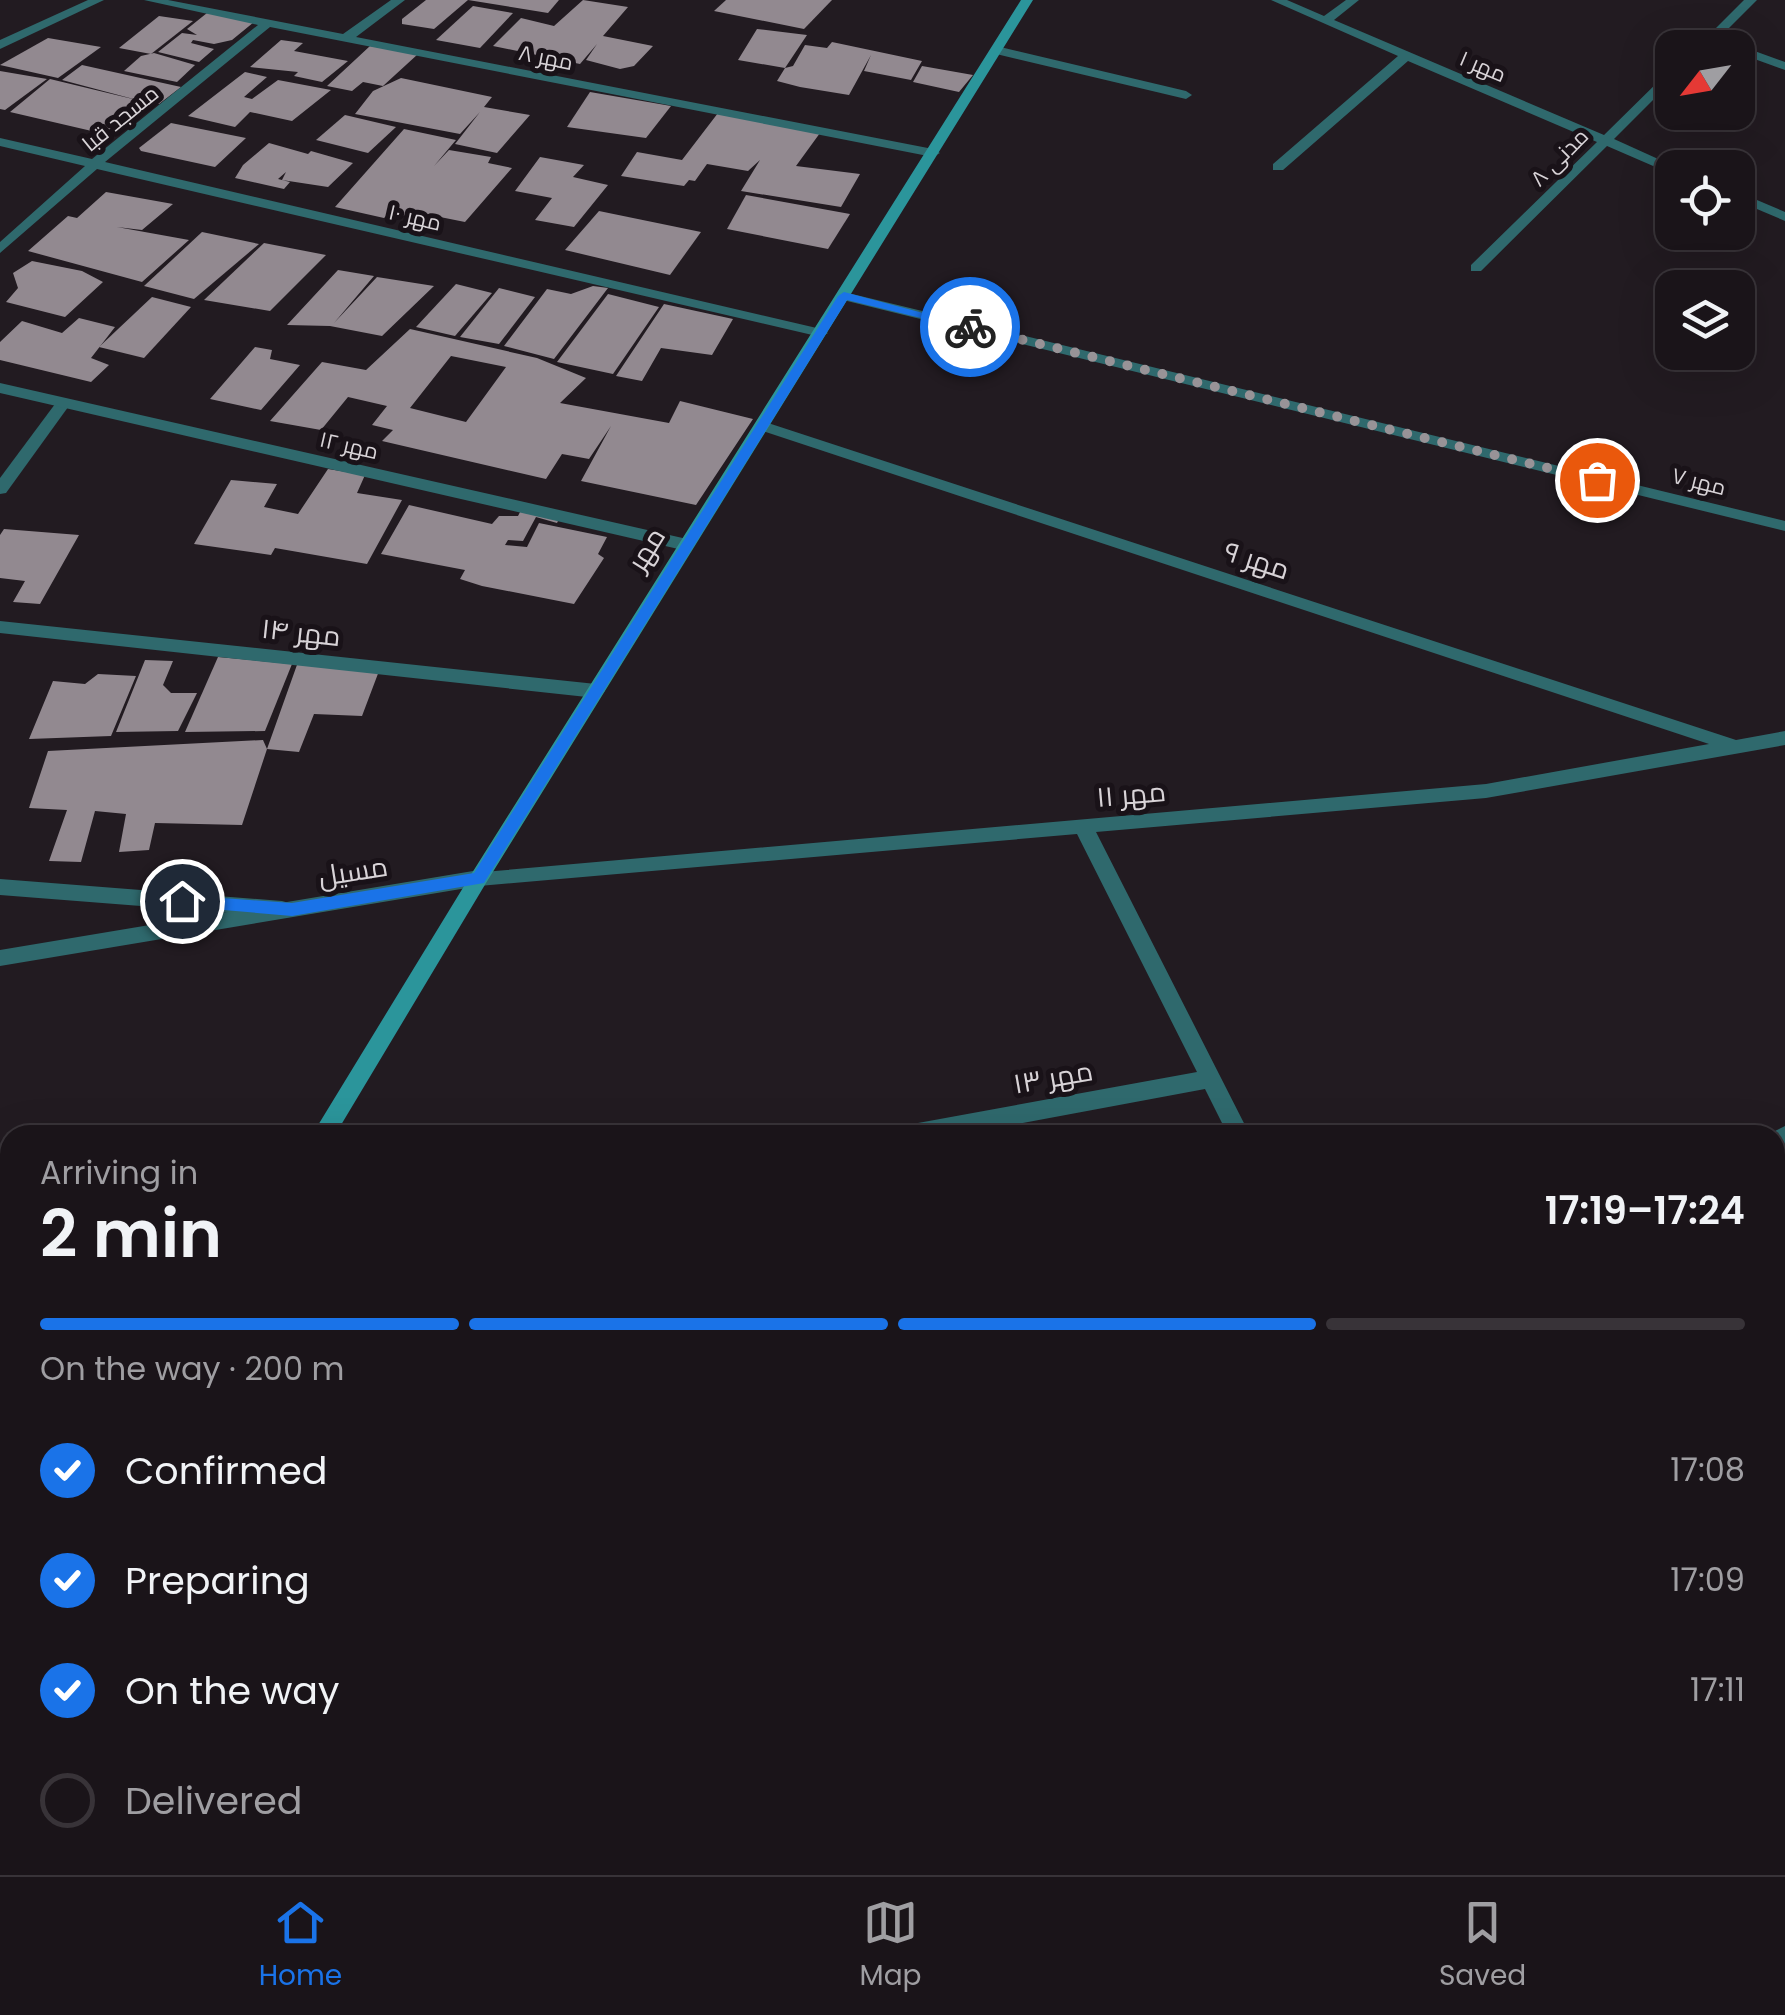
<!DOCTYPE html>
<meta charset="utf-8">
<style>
body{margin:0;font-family:Poppins,Cairo,sans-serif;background:#272126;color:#f1f3f6;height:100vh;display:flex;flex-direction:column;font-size:38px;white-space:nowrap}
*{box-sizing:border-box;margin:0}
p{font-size:32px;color:#9f9ea2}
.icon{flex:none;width:55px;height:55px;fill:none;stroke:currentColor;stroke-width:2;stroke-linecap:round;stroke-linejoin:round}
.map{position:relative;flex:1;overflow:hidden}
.side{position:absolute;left:0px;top:1125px;width:1785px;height:750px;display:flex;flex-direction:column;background:#1a1419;border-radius:30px 30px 0 0;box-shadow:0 10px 40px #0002,0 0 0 2px #383338}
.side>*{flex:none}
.needle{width:65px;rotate:239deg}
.tools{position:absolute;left:1655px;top:30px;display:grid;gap:20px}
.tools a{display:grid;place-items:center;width:100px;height:100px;border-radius:20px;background:#1a1419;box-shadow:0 10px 40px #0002,0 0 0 2px #383338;font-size:50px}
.pin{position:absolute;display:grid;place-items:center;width:85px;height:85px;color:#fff;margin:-42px;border:5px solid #fff;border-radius:50%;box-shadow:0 2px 10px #0007}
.courier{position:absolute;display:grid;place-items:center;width:100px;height:100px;margin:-50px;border:8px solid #1a73e8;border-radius:50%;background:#fff;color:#222;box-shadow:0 2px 12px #0007}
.overview em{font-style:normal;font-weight:600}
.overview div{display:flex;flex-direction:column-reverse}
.overview{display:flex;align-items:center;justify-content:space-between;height:170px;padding:0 40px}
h1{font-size:65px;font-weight:600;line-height:75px}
.bar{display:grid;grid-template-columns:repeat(4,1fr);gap:15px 10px;align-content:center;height:120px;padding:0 40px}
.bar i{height:12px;border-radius:8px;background:#383338}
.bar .on{background:#1a73e8}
.bar p{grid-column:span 4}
ol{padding:0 40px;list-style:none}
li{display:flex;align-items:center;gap:30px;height:110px}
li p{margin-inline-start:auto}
li .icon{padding:10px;border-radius:50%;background:#1a73e8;color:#fff;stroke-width:4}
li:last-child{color:#9f9ea2}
li i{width:55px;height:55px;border:5px solid #383338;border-radius:50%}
.tab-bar{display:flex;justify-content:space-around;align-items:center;height:140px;border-top:2px solid #383338;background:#1a1419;font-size:28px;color:#9f9ea2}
.tab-bar a{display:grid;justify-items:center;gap:5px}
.tab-bar .on{color:#1a73e8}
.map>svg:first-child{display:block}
</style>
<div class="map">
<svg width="1785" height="1875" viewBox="0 0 1785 1875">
<rect width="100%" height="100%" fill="#221b21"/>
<polygon fill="#4e2d4a" points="1785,1379 1785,1504 1775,1493 1775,1386"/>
<g fill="#928990" fill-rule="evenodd">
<polygon points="426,0 468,0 434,29 402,24 402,19"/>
<polygon points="468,0 559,0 548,13"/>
<polygon points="583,0 628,7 603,36 653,46 634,66 620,69 586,60 597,44 580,64 493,46 521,18 554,26"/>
<polygon points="726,0 832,0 804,29 714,11"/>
<polygon points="473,6 513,13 480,48 436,40"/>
<polygon points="207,13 254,22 232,40 214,44 193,40 191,43 214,49 199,62 158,52 182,33 197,35 187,29"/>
<polygon points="159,16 193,21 151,54 119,48"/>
<polygon points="757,29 807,35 785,68 793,66 805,45 827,48 832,42 922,61 911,80 864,71 871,55 849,95 800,87 777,81 785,68 738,60"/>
<polygon points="48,38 101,47 58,78 0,65"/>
<polygon points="281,40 303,43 294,51 348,61 322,82 294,76 298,72 250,67"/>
<polygon points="370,46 418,54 383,86 363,82 352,91 327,86"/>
<polygon points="154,53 195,65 177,82 124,71 141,56"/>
<polygon points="82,65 181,87 159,104 148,101 116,128 96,132 10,112 50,79 141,101 62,80"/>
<polygon points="922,66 973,75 959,92 913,82"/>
<polygon points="0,71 47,79 5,110 0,109"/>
<polygon points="245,72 267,77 244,97 252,99 278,80 331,90 292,121 250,112 235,127 188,116"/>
<polygon points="401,78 492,97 484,107 530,115 497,153 455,144 480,112 460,134 355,114 373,91"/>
<polygon points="590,92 671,106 646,138 567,127"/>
<polygon points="718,113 820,133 796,166 860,174 841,207 741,191 760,160 748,171 707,164 695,181 689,180 684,186 621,176 637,152 682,160"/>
<polygon points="345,115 396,127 368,153 316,140"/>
<polygon points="171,123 246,138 215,167 141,151 139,148"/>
<polygon points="404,129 456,140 434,166 449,150 491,157 488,163 512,168 465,222 420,213 414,218 390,212 384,218 335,207"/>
<polygon points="269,143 308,154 311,151 353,163 328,187 282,180 286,172 278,179 290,182 284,189 235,178 243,165"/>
<polygon points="540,157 584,165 573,177 608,185 574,227 535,220 552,198 515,191"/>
<polygon points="106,192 173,204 142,230 117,227 189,240 142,282 28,251 68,216 77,218"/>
<polygon points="746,195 850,214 828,249 727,229"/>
<polygon points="599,211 701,232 670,275 565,250"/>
<polygon points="202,232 259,244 194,299 144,286"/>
<polygon points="264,243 326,255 270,311 204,300"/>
<polygon points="32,261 82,271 103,282 65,317 6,302 18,288 13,273"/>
<polygon points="338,270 374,276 334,323 377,277 434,286 382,336 330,326 287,325"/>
<polygon points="456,284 492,293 455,336 416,327"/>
<polygon points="593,286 608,288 554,359 504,346 547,289 571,294"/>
<polygon points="499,288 535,297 499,344 460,337"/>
<polygon points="608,294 659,307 613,374 557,362"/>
<polygon points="152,297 191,307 144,358 99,347"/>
<polygon points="664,304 733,319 712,355 661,348 642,381 616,376"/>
<polygon points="79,318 115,327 91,358 109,365 91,382 0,360 0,342 22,321 62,333"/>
<path d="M 410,329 L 537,358 L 586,378 L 560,403 L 669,423 L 680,401 L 753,419 L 696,505 L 581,481 L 611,426 L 589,459 L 562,454 L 546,479 L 382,441 L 393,430 L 372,425 L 387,406 L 348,397 L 321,430 L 270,421 L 322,362 L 366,370 ZM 451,356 L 506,367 L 466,422 L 410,408 Z"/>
<polygon points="255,347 272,350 270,359 300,365 261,410 210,399"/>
<polygon points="328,469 365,475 357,493 402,500 367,564 275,548 271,555 194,544 231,480 277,484 264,507 298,514"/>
<polygon points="409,505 492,524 499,516 518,516 521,510 559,519 557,523 536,517 523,541 508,540 505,545 527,547 539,523 607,537 598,554 604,558 574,604 482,586 460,579 465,570 381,554"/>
<polygon points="4,529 79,535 40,604 13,602 25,581 0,578 0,535"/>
<polygon points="218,657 292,664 265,731 185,732"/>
<polygon points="145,660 173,661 163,685 171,693 197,693 178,731 116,732"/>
<polygon points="298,662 379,671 362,716 314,714 299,752 267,749 242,825 155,823 149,850 119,852 126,814 95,811 81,862 49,861 67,810 29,808 48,751 263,740 267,749"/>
<polygon points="98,674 136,676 111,736 29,739 53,681 85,684"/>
</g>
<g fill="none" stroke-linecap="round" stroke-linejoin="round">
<polygon fill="#2f696d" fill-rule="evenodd" points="63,398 71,403 6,493 0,494 0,478 58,400"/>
<g fill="#2f696d" fill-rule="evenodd">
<polygon points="88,0 104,0 0,49 0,40"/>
<polygon points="144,0 168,0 343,34 391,0 405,0 356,37 933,149 940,153 933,157 270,27 105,162 821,329 828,333 821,337 97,169 0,253 0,242 85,166 0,146 0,138 92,159 258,25"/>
<polygon points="1271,0 1287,0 1324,16 1346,0 1359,0 1334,20 1604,135 1668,72 1672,71 1672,81 1614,139 1678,168 1672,168 1672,173 1667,172 1607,146 1481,271 1471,271 1471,265 1597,142 1408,61 1283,170 1273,170 1273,164 1398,56"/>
<polygon points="1744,0 1757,0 1709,48 1696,48"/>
<polygon points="1738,45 1785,62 1785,70 1738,53 1738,48 1733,48"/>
<polygon points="996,46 1186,91 1192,95 1186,99 992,53 990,50"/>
<polygon points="1738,192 1785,212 1785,221 1738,201"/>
<polygon points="844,292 1785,521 1785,531 839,299 839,293"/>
<polygon points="0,383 687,539 695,545 687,551 0,393"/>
<polygon points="762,421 1736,740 1785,731 1785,745 1486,798 1096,832 1250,1135 1228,1135 1205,1089 959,1135 896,1135 899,1128 907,1125 1197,1072 1077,834 479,886 472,883 469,878 472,873 1486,784 1709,744 757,429 757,423"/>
<polygon points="0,621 596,684 605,691 596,698 0,633"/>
<polygon points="0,879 282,901 289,903 292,909 289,915 282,917 0,895"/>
<polygon points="1785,1126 1785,1147 1775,1152 1775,1135 1767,1135"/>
<polygon points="541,1865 582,1865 578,1875 537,1875"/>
<polygon points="1333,1865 1363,1865 1367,1875 1337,1875"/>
</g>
<g fill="#2f696d" fill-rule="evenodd">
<polygon points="479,870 486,873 489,878 486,883 479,886 0,966 0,950"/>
<polygon points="10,1222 10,1242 0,1243 0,1223"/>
</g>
<g fill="#2b959b" fill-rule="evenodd">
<polygon points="1021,0 1033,0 486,883 335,1135 312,1135 472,873"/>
<polygon points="10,1647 10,1684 0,1689 0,1652"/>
</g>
</g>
<polygon fill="#1a73e8" points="844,292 976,327 970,330 847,300 484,883 292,916 177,906 174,901 182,895 292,903 474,873 838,296"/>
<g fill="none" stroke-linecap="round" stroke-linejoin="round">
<polyline stroke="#989397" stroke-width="10" stroke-dasharray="0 18" points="970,327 1597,480"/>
</g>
<g text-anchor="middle" stroke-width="10" stroke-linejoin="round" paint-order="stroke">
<g font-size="22" fill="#d8d3d7" stroke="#191218">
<text transform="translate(546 57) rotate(11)" y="8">مهر ۸</text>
<text transform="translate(1483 66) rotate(23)" y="8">مهر ۱</text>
<text transform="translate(120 118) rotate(-39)" y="8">مسجد قبا</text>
<text transform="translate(1559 157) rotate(-45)" y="8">مدنی ۸</text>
<text transform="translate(415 217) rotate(13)" y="8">مهر ۱۰</text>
<text transform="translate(349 445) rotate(13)" y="8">مهر ۱۲</text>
<text transform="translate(1699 481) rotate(14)" y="8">مهر ۷</text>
</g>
<g font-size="28" fill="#d8d3d7" stroke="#191218">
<text transform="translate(646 549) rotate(-58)" y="10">مهر</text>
<text transform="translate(1257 560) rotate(18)" y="10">مهر ۹</text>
<text transform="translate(301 632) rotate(6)" y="10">مهر ۱۴</text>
<text transform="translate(1131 794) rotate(-5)" y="10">مهر ۱۱</text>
<text transform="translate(353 871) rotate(-9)" y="10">مسیل</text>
<text transform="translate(1053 1077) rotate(-10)" y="10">مهر ۱۳</text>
</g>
</g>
</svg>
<div class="tools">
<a><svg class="needle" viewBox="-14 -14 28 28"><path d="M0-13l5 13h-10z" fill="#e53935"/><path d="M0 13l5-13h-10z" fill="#9f9ea2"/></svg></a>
<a><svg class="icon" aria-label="locate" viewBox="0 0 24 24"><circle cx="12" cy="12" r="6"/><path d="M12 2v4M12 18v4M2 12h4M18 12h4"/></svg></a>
<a><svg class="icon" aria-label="layers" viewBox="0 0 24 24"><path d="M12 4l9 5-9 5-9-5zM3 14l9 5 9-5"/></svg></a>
</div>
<div class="pin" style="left:1597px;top:480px;background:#ea580c"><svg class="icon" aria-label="bag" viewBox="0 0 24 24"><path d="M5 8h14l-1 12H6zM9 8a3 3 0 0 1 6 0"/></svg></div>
<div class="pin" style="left:182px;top:901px;background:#1f2937"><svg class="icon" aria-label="home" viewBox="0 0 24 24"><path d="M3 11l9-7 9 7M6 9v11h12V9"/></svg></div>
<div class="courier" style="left:970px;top:327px"><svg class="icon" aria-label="bike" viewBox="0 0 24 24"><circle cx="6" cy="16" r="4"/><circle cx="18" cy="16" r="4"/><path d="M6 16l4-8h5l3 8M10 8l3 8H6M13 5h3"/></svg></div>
<section class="side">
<div class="overview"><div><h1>2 min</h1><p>Arriving in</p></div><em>17:19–17:24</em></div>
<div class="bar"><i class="on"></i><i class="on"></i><i class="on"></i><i></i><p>On the way · 200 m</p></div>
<ol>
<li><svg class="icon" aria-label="check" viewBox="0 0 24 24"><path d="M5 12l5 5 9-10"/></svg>Confirmed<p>17:08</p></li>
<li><svg class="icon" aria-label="check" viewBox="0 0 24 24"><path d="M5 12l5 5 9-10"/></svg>Preparing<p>17:09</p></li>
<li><svg class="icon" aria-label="check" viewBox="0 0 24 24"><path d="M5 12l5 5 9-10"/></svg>On the way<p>17:11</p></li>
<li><i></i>Delivered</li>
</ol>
</section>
</div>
<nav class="tab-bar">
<a class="on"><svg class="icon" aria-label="home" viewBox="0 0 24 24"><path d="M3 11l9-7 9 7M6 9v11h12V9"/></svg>Home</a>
<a><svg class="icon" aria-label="map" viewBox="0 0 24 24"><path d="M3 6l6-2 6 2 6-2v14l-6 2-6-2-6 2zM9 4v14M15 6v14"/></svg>Map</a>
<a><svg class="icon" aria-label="saved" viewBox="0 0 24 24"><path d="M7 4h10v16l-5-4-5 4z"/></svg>Saved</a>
</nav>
